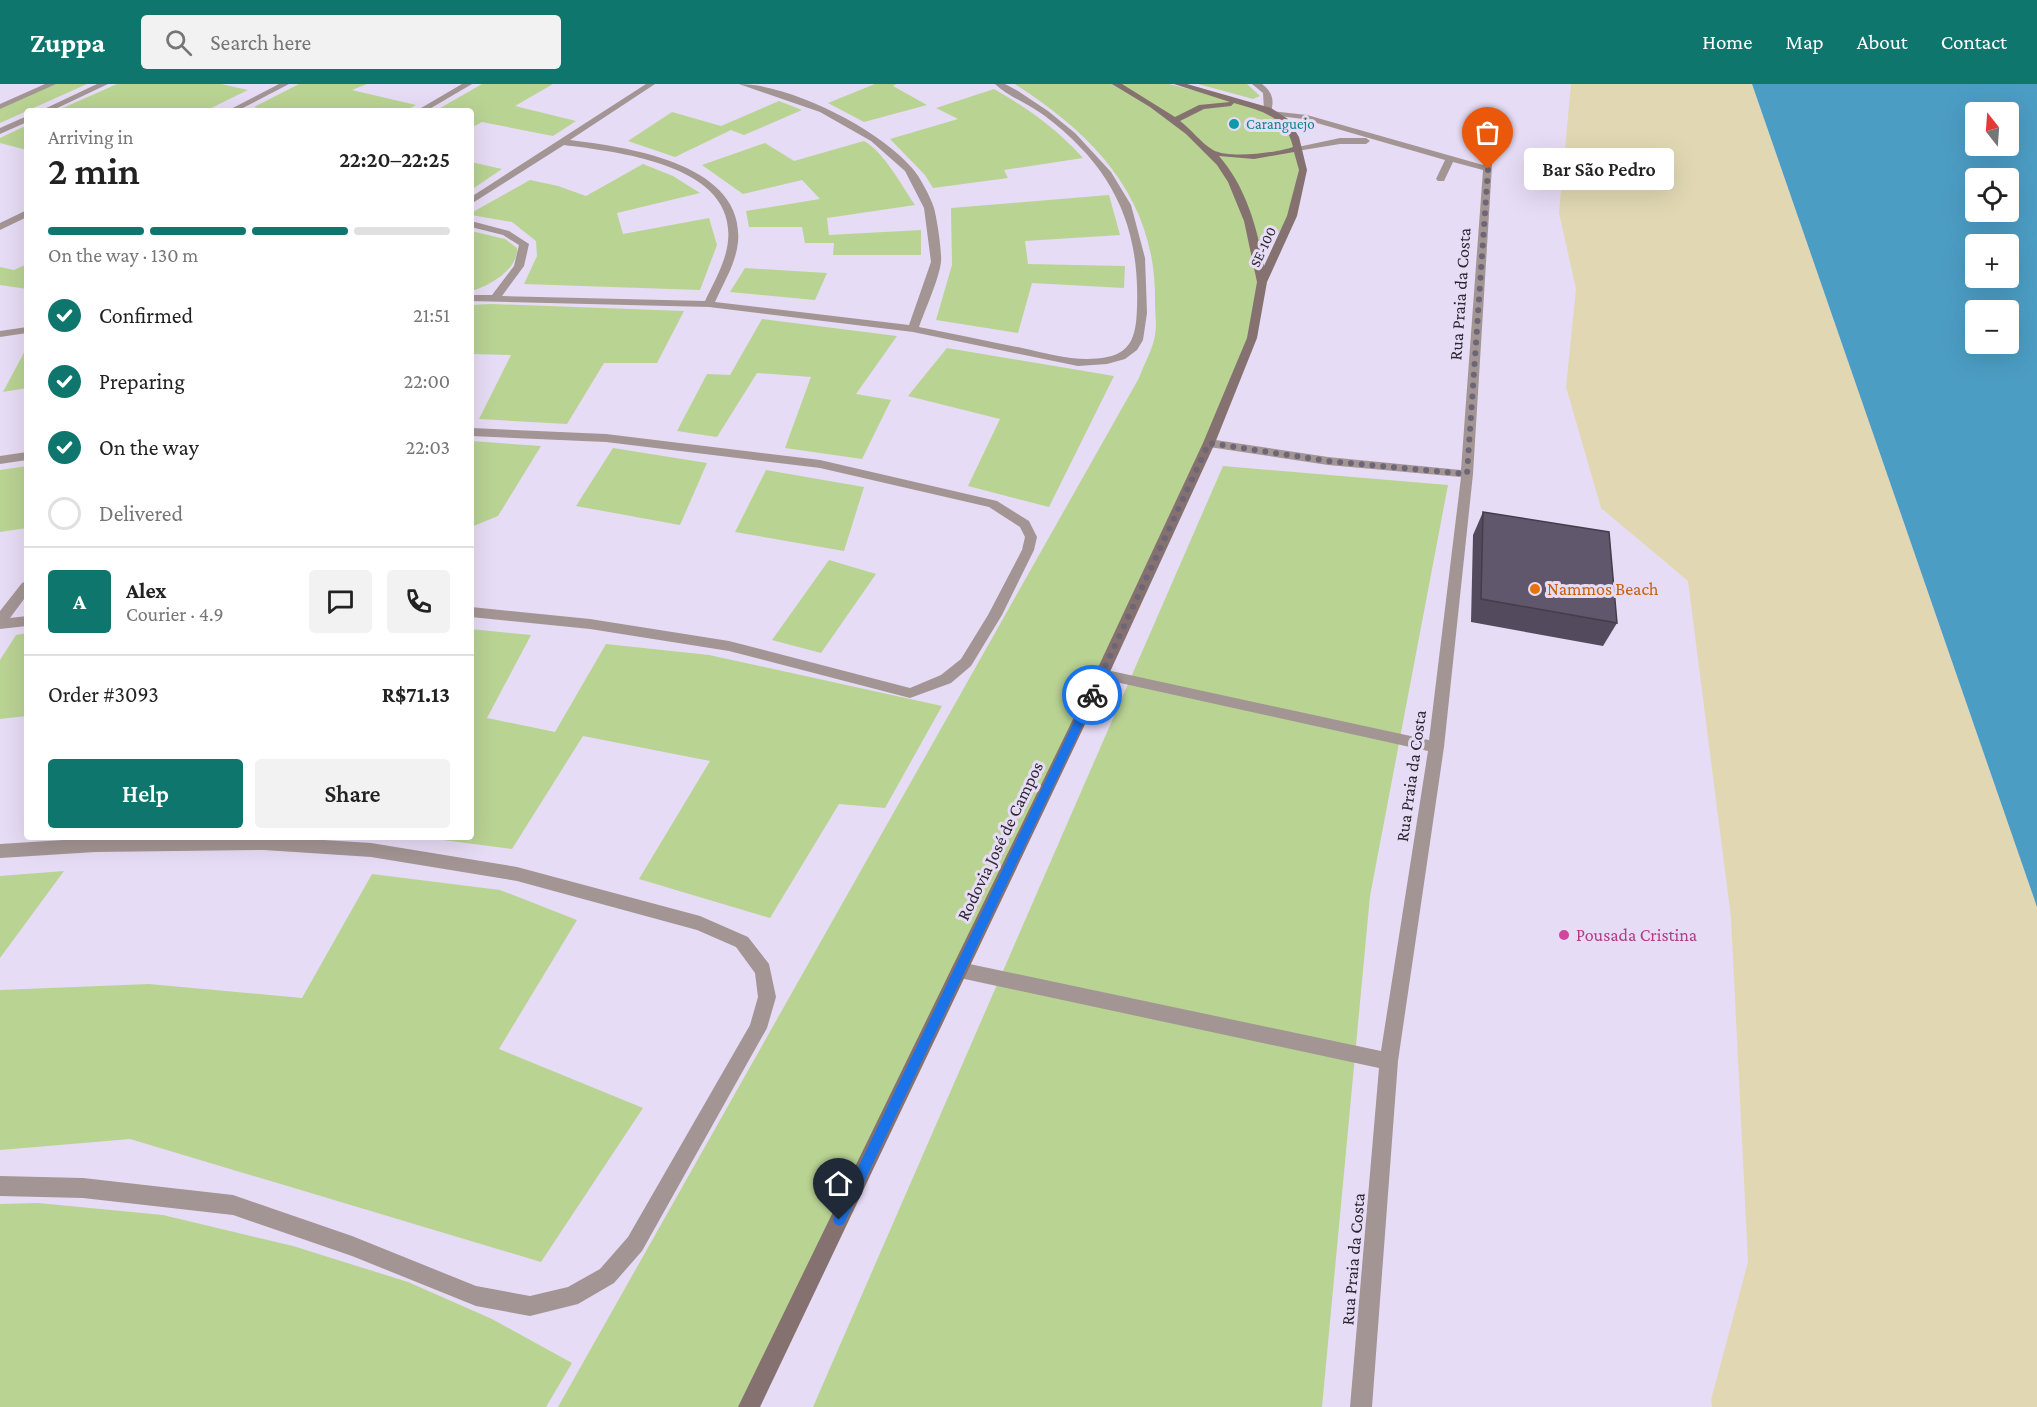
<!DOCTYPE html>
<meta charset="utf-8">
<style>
body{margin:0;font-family:"Crimson Pro",serif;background:#f2f2f2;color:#222;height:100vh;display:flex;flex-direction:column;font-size:22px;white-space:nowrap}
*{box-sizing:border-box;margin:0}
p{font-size:20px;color:#767676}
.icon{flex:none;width:33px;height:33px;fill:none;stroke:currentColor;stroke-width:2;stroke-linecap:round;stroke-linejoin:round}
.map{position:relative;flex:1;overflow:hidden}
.drawer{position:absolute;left:24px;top:24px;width:450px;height:732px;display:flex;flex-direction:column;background:#fff;border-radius:6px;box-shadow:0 6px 24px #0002}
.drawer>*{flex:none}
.needle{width:39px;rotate:343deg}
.tools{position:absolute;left:1965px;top:18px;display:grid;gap:12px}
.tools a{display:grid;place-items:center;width:54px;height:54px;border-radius:6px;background:#fff;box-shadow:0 6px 24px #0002;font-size:30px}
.pin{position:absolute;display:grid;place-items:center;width:51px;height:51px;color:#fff;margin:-62px -26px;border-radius:50% 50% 50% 0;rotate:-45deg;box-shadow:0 0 6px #0007}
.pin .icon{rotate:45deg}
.courier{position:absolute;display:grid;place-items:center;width:60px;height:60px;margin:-30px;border:4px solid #1a73e8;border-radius:50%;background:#fff;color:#222;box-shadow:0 2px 8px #0007}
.bubble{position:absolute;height:42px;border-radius:6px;background:#fff;box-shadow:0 6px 24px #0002;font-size:20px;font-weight:600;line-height:42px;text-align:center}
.overview em{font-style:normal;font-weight:600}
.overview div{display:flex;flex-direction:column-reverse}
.overview{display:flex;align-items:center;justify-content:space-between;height:102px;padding:0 24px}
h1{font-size:39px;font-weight:600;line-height:45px}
.bar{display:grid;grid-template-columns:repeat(4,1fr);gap:9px 6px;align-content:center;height:72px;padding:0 24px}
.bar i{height:8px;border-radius:4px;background:#e0e0e0}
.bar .active{background:#0f766e}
.bar p{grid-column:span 4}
.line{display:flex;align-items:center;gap:15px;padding:0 24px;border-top:2px solid #e0e0e0}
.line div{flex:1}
.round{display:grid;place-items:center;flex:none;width:63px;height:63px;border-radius:6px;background:#f2f2f2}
ol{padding:0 24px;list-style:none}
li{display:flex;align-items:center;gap:18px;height:66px}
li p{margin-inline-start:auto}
li .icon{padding:6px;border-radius:50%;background:#0f766e;color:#fff;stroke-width:4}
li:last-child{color:#767676}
li i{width:33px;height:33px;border:3px solid #e0e0e0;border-radius:50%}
.action{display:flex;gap:12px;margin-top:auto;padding:12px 24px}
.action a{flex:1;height:69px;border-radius:6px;background:#0f766e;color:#fff;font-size:24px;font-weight:600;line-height:69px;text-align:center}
.action a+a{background:#f2f2f2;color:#222}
header{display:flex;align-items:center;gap:36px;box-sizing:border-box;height:84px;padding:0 30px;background:#0f766e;color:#fff}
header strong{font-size:28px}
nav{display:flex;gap:33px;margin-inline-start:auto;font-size:21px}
.search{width:420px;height:54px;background:#f2f2f2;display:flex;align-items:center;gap:15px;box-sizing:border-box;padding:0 21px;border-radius:6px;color:#767676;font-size:22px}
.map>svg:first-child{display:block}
</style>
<header>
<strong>Zuppa</strong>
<div class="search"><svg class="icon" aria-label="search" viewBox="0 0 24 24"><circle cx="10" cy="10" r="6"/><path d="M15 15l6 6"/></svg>Search here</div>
<nav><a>Home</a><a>Map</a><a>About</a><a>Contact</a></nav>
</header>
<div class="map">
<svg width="2037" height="1323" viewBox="0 0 2037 1323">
<rect width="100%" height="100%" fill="#e7dcf5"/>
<g fill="#b9d393">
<polygon points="52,0 87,0 0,39 0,23"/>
<polygon points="117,0 221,0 248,6 205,27 56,27"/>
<polygon points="299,0 367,0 352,6 416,21 405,27 270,27 254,23"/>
<polygon points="482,0 553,0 515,22 576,37 553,52 482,38 471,44 471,27 435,27"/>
<polygon points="875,0 896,0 893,2 927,21 864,38 828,19"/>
<path d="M 1015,0 L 1169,0 L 1252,21 L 1285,37 L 1303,86 L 1292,132 L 1264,167 L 1254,153 L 1262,198 L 1252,254 L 1209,359 L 750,1323 L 558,1323 L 1139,294 C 1144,280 1153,265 1155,251 C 1157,241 1155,229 1155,219 C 1157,116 1096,52 1015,0 Z"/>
<polygon points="1198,0 1247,0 1260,12 1253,15"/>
<path d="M 994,5 C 1029,25 1056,44 1083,74 L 1004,86 L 1008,94 L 933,104 L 925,91 L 890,55 L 958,35 L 936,24 Z"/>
<polygon points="779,17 802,26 744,51 731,46 675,73 628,57 672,28 721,42"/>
<polygon points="23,43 27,44 27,66 0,59 0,54"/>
<path d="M 864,57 C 884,68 902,102 915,121 L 827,134 L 829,151 L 921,146 L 921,171 L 833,171 L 834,159 L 805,159 L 802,143 L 749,143 L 746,127 L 820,115 L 802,96 L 743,110 L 702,81 L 765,59 L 794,77 Z"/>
<polygon points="471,78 502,85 471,106"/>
<polygon points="643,80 673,92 700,109 617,129 623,150 709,134 717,161 700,206 524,200 537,172 536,157 512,138 471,131 471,129 530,96 558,102 586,112"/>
<polygon points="1109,111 1120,151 1025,157 1028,180 1125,182 1124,204 1032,199 1018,249 936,236 952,181 951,124"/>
<path d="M 471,147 L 505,155 L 517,164 C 519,185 488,203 471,207 Z"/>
<polygon points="27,180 27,205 0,201 0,183 14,186"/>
<polygon points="745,184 827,189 815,216 730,208"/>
<polygon points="491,220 684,227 657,279 604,279 567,340 479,335 511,271 471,270 471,221"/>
<polygon points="762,235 897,252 856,310 891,316 862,375 785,364 811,293 757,289 717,353 677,347 707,290 730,291"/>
<polygon points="27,263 27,304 3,308"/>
<polygon points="947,264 1114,292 1049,423 968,402 1000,335 908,312"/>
<polygon points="471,357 541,362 498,432 471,443"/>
<polygon points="613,364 707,379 680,441 576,422"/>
<polygon points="27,382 27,444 0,448 0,386"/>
<polygon points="1223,382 1448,401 1370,812 1322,1323 813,1323"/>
<polygon points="766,386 864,403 844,467 735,448"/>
<polygon points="829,476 876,490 821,569 772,556"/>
<polygon points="471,545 531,551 487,634 555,648 606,560 709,571 942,622 885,724 839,720 770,834 639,795 710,677 583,652 512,765 420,753 471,753"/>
<polygon points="27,549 27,632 0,635 0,576 16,551"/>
<polygon points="64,787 0,874 0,792"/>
<polygon points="372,790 500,806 577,836 499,965 643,1024 541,1178 130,1055 0,1066 0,906 149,900 302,914"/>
<polygon points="38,1119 163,1131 293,1162 408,1198 492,1235 572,1279 546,1323 0,1323 0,1120"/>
</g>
<polygon fill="#e1d8b3" points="1571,0 1752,0 2037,823 2037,1323 1712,1323 1711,1316 1748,1178 1731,834 1688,497 1601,424 1566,303 1576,205 1559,129"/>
<path fill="#4c9dc4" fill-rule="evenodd" d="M 1752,0 L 2037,0 L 2037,823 ZM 1976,28 L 2008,28 L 2008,62 L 1976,62 ZM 1976,94 L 2008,94 L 2008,128 L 1976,128 ZM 1976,160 L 2008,160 L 2008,194 L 1976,194 ZM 1976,226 L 2008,226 L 2008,260 L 1976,260 Z"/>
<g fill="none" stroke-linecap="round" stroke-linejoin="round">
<g fill="#a39594" fill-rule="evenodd">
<polygon points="97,0 108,0 51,27 40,27"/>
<polygon points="279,0 289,0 237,27 227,27"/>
<polygon points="462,0 472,0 426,27 416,27"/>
<path d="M 646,0 L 655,0 L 570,56 C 626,63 745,79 738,158 C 736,179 724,198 715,218 L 909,241 L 931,178 L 924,124 L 905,87 L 871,57 L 820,28 L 739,0 C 790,0 879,45 912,84 C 920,93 930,112 934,124 C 937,135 942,167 941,178 C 939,195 925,226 919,243 C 953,250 988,257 1022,264 C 1050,270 1079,279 1107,273 C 1134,268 1136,247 1137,224 C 1140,140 1112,83 1045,32 C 1029,20 1009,13 995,0 L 1005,0 L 1018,7 L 1048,27 L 1075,49 L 1111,88 L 1131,121 L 1145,174 L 1147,229 L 1143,256 L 1137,266 L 1125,275 L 1107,280 L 1078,282 L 913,248 L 709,223 L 471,217 L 471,211 L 492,211 L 514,182 L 519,161 L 503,151 L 471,143 L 471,137 L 509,147 L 529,160 L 524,182 L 502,212 L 705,217 C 714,198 726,178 728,157 C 736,80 617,68 564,61 L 471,120 L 471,113 Z"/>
<path d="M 1252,0 L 1262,0 C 1271,7 1275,15 1271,27 L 1307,31 L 1483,81 L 1485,65 L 1489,62 L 1493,65 L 1473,390 L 1444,663 L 1398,977 L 1372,1323 L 1350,1323 L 1379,984 L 960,894 L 954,892 L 951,886 L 954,880 L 960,878 L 1381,967 L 1428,667 L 1102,595 L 1095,590 L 1102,585 L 1429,656 L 1461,393 L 1328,381 L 1209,363 L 1203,359 L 1209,355 L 1328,373 L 1461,386 L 1483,86 L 1453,78 L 1444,97 L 1438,97 L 1436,95 L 1445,76 L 1303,35 L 1271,31 L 1271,28 L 1264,26 L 1263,9 Z"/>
<polygon points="27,32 27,38 0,50 0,44"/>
<polygon points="1340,54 1366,54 1370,57 1366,60 1340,60 1297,67 1293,64"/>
<polygon points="27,126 27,133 0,146 0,139"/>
<polygon points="27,243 27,249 0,253 0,247"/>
<polygon points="471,344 606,350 820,376 997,417 1029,437 1037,453 1034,466 1002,531 971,582 951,599 910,614 729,567 590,545 471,533 471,523 590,535 729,557 910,604 941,591 961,575 988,531 1022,466 1025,453 1020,443 989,423 820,384 606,358 471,352"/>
<polygon points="27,368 27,376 0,380 0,372"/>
<polygon points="27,497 27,511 10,534 27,532 27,542 0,545 0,527 22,499"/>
<polygon points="200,753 276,753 371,759 517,783 700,832 748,853 769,880 776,913 767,944 642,1167 614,1199 578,1220 530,1232 476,1222 352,1172 233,1131 83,1114 0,1112 0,1092 83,1094 233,1111 352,1152 476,1202 530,1212 568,1203 600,1185 628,1153 750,941 758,913 755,889 736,863 697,846 517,797 371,773 264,766 95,768 0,774 0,760 95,754"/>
</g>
<polygon fill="#a39594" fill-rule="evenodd" points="45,0 56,0 0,25 0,20"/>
<path fill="#85716f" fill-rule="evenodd" d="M 1112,0 L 1122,0 L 1175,33 L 1199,21 L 1230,18 L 1174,0 L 1187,0 L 1271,24 L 1288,35 L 1299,53 L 1307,86 L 1297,132 L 1267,198 L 1257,254 L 1215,359 L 1109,590 L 760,1323 L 738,1323 L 1095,590 L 1203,359 L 1247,254 L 1257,198 L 1244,137 L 1228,98 L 1217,81 L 1186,50 L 1150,23 ZM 1234,19 C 1261,27 1286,32 1293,63 C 1276,69 1229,75 1213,66 C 1201,59 1191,45 1180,37 L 1204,25 L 1231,22 ZM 1294,68 L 1299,86 L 1287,132 L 1264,182 C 1257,143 1246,103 1219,72 L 1254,75 Z"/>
</g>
<polygon fill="#534b5d" points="1483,428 1617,539 1603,562 1471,538 1473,451"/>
<polygon fill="#60576c" stroke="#433d4c" stroke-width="1.5" points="1483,428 1609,448 1617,539 1481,515"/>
<polygon fill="#1a73e8" points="1092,607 1097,611 844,1140 839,1142 835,1140 833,1136 835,1131 1087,611"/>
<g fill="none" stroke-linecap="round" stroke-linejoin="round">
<polyline stroke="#6d6676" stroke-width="6" stroke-dasharray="0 10.8" points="1092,611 1209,359 1328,377 1467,390 1488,85"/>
</g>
<circle fill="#0f9aa8" stroke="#e7dcf5" stroke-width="2" cx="1234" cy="40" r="6"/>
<circle fill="#e8710a" stroke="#e7dcf5" stroke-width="2" cx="1535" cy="505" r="6"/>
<circle fill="#d1479c" stroke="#e7dcf5" stroke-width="2" cx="1564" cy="851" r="6"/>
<g text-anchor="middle" stroke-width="6" stroke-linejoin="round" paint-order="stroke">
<g font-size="15" fill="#0d838f" stroke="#e7dcf5" text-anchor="start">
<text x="1246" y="45">Caranguejo</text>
</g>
<g font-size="15" fill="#2c2731" stroke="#e7dcf5">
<text transform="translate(1263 163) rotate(-65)" y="5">SE-100</text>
</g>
<g font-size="18" fill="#2c2731" stroke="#e7dcf5">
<text transform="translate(1460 210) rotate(-86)" y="6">Rua Praia da Costa</text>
<text transform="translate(1411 692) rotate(-82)" y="6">Rua Praia da Costa</text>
<text transform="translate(1000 757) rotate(-64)" y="6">Rodovia José de Campos</text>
<text transform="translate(1353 1175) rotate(-85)" y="6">Rua Praia da Costa</text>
</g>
<g font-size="18" fill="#c56008" stroke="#e7dcf5" text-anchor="start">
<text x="1547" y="511">Nammos Beach</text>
</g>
<g font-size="18" fill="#b23c85" stroke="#e7dcf5" text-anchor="start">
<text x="1576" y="857">Pousada Cristina</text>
</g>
</g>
</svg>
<div class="tools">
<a><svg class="needle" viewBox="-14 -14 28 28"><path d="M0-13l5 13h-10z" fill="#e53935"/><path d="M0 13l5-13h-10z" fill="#767676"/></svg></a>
<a><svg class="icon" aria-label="locate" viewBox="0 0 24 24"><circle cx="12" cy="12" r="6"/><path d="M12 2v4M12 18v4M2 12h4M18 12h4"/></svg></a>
<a>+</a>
<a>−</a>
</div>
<div class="pin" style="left:1488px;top:85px;background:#ea580c"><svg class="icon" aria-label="bag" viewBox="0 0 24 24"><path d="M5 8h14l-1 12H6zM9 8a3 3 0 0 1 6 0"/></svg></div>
<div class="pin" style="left:839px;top:1136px;background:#1f2937"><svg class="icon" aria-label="home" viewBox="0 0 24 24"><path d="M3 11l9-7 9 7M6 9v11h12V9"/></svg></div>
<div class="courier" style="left:1092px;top:611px"><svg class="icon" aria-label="bike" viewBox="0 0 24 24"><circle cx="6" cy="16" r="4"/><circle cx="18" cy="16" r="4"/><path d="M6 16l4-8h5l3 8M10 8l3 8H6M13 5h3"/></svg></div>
<div class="bubble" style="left:1524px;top:64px;width:150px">Bar São Pedro</div>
<section class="drawer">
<div class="overview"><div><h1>2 min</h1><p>Arriving in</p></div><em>22:20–22:25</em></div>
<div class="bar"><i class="active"></i><i class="active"></i><i class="active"></i><i></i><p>On the way · 130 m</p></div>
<ol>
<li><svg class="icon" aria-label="check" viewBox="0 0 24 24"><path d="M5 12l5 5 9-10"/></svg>Confirmed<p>21:51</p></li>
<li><svg class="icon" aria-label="check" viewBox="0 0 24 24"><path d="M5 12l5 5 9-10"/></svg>Preparing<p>22:00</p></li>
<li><svg class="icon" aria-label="check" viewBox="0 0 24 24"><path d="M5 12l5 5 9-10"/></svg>On the way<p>22:03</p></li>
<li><i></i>Delivered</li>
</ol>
<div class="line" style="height:108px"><b class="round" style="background:#0f766e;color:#fff">A</b><div><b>Alex</b><p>Courier · 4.9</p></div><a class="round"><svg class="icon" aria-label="chat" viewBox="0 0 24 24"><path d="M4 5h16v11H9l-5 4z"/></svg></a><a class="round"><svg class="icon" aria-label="phone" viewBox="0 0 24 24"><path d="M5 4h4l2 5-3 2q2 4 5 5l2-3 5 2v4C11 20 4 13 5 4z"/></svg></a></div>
<div class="line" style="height:78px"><div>Order #3093</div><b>R$71.13</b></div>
<div class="action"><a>Help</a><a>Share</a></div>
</section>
</div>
